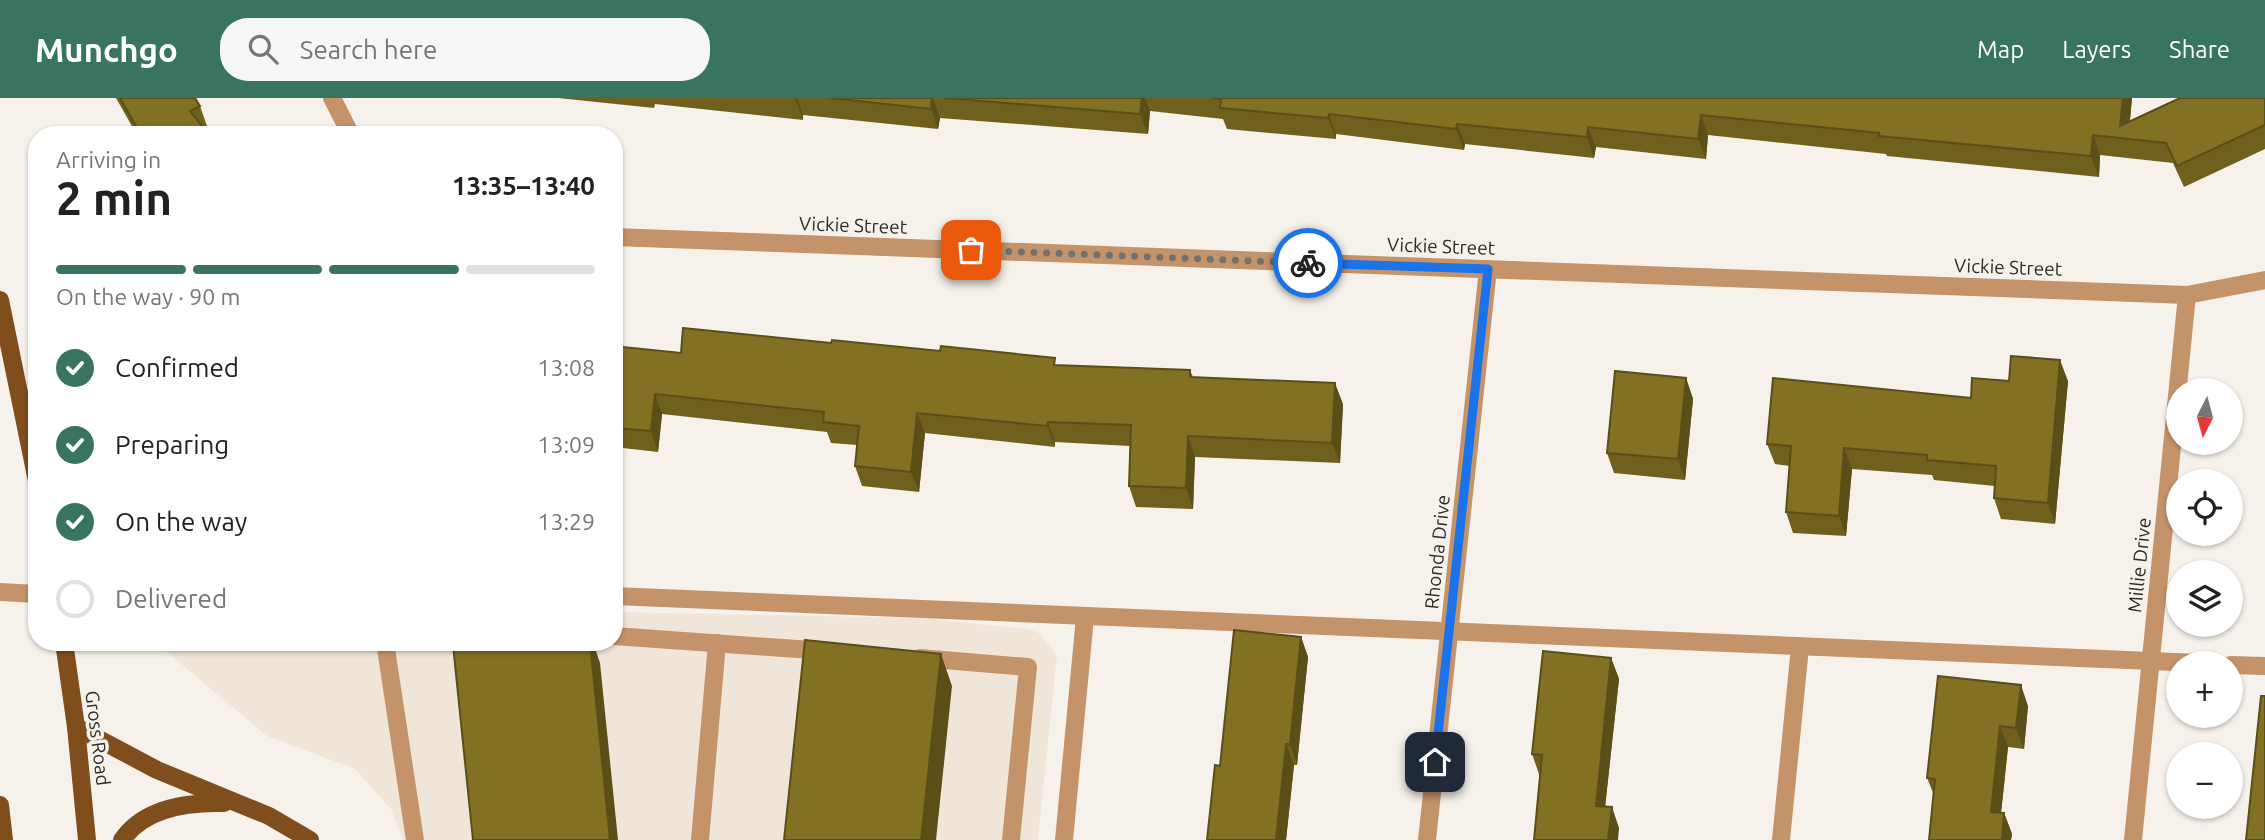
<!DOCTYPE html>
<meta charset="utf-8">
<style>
body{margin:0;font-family:Ubuntu,sans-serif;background:#f6f6f6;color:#222;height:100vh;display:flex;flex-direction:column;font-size:26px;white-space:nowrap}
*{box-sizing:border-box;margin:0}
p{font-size:23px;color:#767676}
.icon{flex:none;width:38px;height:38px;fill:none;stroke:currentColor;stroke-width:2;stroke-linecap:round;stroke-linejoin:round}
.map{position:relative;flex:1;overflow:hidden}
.drawer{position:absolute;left:28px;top:28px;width:595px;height:525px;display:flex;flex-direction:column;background:#fff;border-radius:28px;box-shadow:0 2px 5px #0004}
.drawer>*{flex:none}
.needle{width:46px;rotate:186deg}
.buttons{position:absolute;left:2166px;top:280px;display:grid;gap:14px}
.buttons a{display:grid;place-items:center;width:77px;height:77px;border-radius:50%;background:#fff;box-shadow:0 2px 5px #0004;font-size:35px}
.pin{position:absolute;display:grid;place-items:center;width:60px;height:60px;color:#fff;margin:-30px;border-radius:14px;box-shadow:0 4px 10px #0006}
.courier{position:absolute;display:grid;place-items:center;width:70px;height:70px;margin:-35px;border:5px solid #1a73e8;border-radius:50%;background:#fff;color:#222;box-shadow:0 2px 9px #0007}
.headline em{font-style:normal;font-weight:600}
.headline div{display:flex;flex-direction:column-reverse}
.headline{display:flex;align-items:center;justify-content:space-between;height:119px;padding:0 28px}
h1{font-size:46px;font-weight:600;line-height:52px}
.bar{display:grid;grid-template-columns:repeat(4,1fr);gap:10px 7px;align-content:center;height:84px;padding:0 28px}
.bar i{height:9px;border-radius:5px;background:#e0e0e0}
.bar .current{background:#38745f}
.bar p{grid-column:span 4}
ol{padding:0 28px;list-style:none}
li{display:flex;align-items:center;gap:21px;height:77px}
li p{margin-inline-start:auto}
li .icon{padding:7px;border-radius:50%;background:#38745f;color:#fff;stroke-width:4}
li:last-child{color:#767676}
li i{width:38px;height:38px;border:4px solid #e0e0e0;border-radius:50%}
header{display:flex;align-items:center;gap:42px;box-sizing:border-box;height:98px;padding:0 35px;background:#38745f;color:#fff}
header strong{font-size:33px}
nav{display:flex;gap:38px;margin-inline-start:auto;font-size:24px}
.search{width:490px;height:63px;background:#f6f6f6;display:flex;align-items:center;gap:18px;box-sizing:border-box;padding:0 24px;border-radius:28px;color:#767676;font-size:26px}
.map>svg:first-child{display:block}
</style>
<header>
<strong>Munchgo</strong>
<div class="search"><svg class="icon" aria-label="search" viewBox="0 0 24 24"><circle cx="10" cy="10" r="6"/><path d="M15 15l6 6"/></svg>Search here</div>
<nav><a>Map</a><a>Layers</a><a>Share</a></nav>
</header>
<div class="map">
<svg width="2265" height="742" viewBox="0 0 2265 742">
<rect width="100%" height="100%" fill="#f6f2eb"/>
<polygon fill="#efe6d9" points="614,514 923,520 1028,531 1039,535 1057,557 1038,742 403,742 391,711 355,671 267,638 155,544 614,544"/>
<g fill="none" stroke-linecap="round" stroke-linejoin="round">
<g stroke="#c5936a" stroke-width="18">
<polyline points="332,0 351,37"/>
<polyline points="614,139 2187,197 2265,182"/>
<polyline points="0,494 37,496"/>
<polyline points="614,498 2199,565"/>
<polyline points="614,538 825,553"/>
<polyline points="385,544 415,742"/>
<polyline points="920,560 1028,569 1011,742"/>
<polyline points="2231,567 2265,568"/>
<polyline points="700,742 717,545"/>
<polyline points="1064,742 1085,519"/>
<polyline points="1427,742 1488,171"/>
<polyline points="1781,742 1800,549"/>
<polyline points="2133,742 2187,197"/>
</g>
<g stroke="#804d1d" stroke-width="18">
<polyline points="0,202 37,383"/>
<polyline points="64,544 76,629 87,742"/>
<polyline points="76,629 157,672 269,718 310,742"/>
<polyline points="0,707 4,742"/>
<path d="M 122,742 C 144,710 188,704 224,705"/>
</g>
</g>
<g fill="#70601e">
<polygon points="116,0 195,0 200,8 207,28 204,30 209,37 137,37"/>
<polygon points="558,0 2132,0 2130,23 2265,0 2265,51 2184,89 2173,65 2100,57 2099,79 1887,58 1886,56 1708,37 1706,61 1596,49 1594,60 1465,46 1464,52 1336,36 1336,41 1227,31 1223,21 1150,13 1148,36 940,20 938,31 803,17 803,22 655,6 654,10"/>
<polygon points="831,245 1057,267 1190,272 1193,279 1343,306 1340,365 1195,359 1193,411 1136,409 1129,388 1130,348 1055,344 1055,349 925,335 919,394 862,388 855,368 857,347 831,345 827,334 662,316 658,354 614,349 614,248 681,255"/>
<polygon points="1686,280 1693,301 1685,382 1614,375 1607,355"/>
<polygon points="2068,283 2055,426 2001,421 1994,400 1995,388 1934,382 1932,377 1852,371 1846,438 1793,435 1786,414 1790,368 1775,366 1767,346 1971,300"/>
<polygon points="1301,539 1308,559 1297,667 1294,667 1286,742 1207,742 1220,668"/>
<polygon points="1611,560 1619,581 1605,709 1619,730 1539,676 1532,656"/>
<polygon points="2028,608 2024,651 2008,649 2001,715 2004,715 2012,736 2011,742 1929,742 1934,697 1927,680"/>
</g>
<g fill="#5b4e18">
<polygon points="795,0 797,0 803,17 803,22"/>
<polygon points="933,0 940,20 938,31 931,11"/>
<polygon points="1142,0 1145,0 1150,13 1148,36 1140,16"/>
<polygon points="2123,0 2132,0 2128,41 2120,28"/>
<polygon points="1329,16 1336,36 1336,41 1328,20"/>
<polygon points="1701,17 1708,37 1706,61 1698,41"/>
<polygon points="1457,26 1465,46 1464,52 1456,31"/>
<polygon points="1588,29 1596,49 1594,60 1587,39"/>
<polygon points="2093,37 2100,57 2099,79 2091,58"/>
<polygon points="2060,262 2068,283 2055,426 2048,405"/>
<polygon points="1686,280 1693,301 1685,382 1678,361"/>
<polygon points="1335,285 1343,306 1340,365 1332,345"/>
<polygon points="655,296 662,316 658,354 651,333"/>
<polygon points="917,315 925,335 919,394 911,374"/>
<polygon points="1048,324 1055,344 1055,349 1047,328"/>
<polygon points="1188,338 1195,359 1193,411 1186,390"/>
<polygon points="1844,350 1852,371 1846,438 1839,418"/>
<polygon points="1301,539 1308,559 1297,667 1290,646"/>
<polygon points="590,544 593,544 600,565 618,742 610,742"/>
<polygon points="941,556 952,588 936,742 921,742"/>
<polygon points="1611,560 1619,581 1603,728 1596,708"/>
<polygon points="2021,587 2028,608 2024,651 2016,630"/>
<polygon points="2000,628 2008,649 1999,734 1991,714"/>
<polygon points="1286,646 1294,667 1286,742 1276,742"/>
<polygon points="1612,709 1619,730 1618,742 1608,742"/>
<polygon points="2004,715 2012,736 2011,742 2002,742"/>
</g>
<g fill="#827023" stroke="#5b4e18" stroke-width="2">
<polygon points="120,0 195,0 200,8 190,13 209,37 141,37"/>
<polygon points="830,0 932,0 931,11"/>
<polygon points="944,0 1142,0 1140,16"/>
<polygon points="1213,0 2123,0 2120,28 2180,0 2265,0 2265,27 2177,68 2166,45 2093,37 2091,58 1879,38 1879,35 1701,17 1698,41 1588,29 1587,39 1457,26 1456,31 1329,16 1328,20 1220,10 1221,1"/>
<polygon points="683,230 831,245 832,242 940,253 941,248 1055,260 1054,267 1190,272 1190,279 1335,285 1332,345 1188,338 1186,390 1129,388 1131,327 1048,324 1047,328 917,315 911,374 855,368 859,328 823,324 824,314 655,296 651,333 614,330 614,248 681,255"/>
<polygon points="2011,258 2060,262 2048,405 1994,400 1996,368 1927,362 1927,357 1844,350 1839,418 1786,414 1791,348 1767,346 1773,280 1971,300 1972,280 2009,283"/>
<polygon points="1615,273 1686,280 1678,361 1607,355"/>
<polygon points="1234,532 1301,539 1290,646 1286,646 1276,742 1207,742 1215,667 1220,668"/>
<polygon points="805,542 941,556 921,742 784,742"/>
<polygon points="480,544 590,544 610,742 473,742 453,547"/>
<polygon points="1543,553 1611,560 1596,708 1612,709 1608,742 1534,742 1542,657 1532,656"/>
<polygon points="1938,578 2021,587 2016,630 2000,628 1991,714 2004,715 2002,742 1929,742 1935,681 1927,680"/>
<polygon points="2261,598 2265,598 2265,742 2246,742"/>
</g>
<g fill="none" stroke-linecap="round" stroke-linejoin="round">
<polyline stroke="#73716d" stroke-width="7" stroke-dasharray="0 12.6" points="971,152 1308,165"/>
<polyline stroke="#1a73e8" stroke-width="9" points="1308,165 1488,171 1435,664"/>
</g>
<g text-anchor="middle" stroke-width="7" stroke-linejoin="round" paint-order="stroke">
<g font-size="19" fill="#2d2c29" stroke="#f6f2eb">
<text transform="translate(853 127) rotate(2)" y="7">Vickie Street</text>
<text transform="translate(1441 148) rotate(2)" y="7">Vickie Street</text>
<text transform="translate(2008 169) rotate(2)" y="7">Vickie Street</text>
<text transform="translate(1437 454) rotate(-84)" y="7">Rhonda Drive</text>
<text transform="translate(2139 467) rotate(-84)" y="7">Millie Drive</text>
<text transform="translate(98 640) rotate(83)" y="7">Gross Road</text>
</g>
</g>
</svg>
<div class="buttons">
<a><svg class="needle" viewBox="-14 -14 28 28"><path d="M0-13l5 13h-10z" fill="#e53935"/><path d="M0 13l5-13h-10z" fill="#767676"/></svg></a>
<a><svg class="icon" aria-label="locate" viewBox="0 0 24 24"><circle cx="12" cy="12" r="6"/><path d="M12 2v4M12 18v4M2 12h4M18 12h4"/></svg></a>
<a><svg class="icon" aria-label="layers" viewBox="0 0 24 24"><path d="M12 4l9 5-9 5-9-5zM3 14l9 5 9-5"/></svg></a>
<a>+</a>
<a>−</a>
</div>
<div class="pin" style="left:971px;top:152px;background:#ea580c"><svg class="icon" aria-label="bag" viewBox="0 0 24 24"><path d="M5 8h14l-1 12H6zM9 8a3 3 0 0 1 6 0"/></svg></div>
<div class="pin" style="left:1435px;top:664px;background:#1f2937"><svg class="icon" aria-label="home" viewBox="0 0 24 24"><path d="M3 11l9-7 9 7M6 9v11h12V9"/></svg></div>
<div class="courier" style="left:1308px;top:165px"><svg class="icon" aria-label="bike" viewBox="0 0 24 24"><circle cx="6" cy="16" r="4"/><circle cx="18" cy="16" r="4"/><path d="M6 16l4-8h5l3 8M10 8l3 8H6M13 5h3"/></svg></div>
<section class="drawer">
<div class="headline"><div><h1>2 min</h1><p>Arriving in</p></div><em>13:35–13:40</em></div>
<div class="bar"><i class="current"></i><i class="current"></i><i class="current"></i><i></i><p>On the way · 90 m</p></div>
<ol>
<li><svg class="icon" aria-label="check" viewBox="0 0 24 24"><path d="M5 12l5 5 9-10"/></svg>Confirmed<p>13:08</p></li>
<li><svg class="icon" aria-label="check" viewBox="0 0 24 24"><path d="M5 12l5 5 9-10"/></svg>Preparing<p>13:09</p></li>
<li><svg class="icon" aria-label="check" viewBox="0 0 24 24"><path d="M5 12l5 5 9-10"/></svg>On the way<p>13:29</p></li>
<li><i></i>Delivered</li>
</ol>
</section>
</div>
